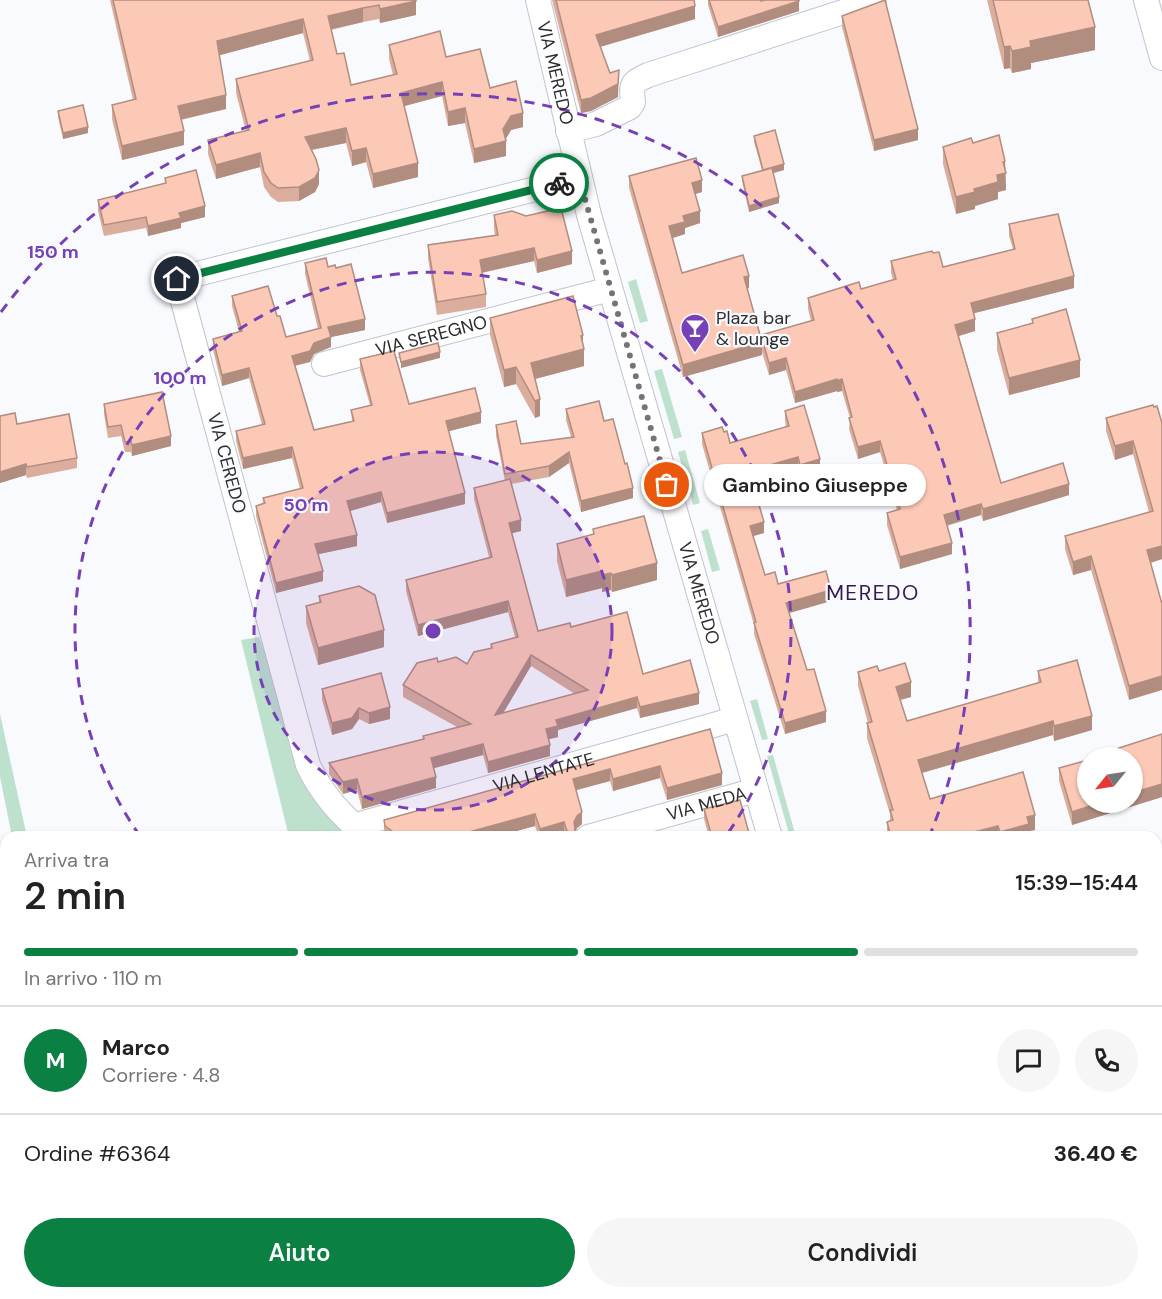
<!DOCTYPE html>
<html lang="it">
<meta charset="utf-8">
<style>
body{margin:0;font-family:"DM Sans",sans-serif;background:#f6f6f6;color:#222;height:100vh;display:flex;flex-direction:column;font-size:22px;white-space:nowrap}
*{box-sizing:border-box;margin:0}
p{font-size:20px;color:#767676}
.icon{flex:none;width:33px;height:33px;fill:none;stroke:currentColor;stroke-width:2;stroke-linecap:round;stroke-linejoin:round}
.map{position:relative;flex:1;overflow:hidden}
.details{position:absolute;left:0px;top:831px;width:1162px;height:468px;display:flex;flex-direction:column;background:#fff;border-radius:18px 18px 0 0;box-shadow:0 2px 4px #0004}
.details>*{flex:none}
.needle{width:39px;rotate:240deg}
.fabs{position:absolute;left:1077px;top:747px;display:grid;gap:12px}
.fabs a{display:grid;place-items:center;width:66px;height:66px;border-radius:50%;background:#fff;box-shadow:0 2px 4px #0004;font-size:30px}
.pin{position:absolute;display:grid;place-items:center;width:51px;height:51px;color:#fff;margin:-26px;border:3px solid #fff;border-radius:50%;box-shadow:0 2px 6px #0007}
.courier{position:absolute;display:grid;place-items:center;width:60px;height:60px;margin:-30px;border:4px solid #0b8043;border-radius:50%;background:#fff;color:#222;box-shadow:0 2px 8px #0007}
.bubble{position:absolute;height:42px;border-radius:21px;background:#fff;box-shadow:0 2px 4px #0004;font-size:20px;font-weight:600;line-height:42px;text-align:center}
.summary em{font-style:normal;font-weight:600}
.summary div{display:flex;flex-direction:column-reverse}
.summary{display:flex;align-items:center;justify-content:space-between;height:102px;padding:0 24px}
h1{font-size:39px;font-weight:600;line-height:45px}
.bar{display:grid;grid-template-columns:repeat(4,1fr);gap:9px 6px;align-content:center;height:72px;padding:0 24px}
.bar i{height:8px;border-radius:4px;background:#e0e0e0}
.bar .current{background:#0b8043}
.bar p{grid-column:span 4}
.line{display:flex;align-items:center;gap:15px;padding:0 24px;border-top:2px solid #e0e0e0}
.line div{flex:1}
.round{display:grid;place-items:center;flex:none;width:63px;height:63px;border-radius:32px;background:#f6f6f6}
.cta{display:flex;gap:12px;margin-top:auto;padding:12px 24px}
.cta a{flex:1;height:69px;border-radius:36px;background:#0b8043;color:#fff;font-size:24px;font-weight:600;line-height:69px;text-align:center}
.cta a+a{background:#f6f6f6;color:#222}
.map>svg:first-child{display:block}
</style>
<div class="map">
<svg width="1162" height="1299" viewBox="0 0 1162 1299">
<rect width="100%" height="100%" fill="#f9fafe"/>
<g fill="#bee1ce">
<polygon points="636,279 648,321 640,323 628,282"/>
<polygon points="662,369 682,437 674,439 654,371"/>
<polygon points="685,450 700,503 693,505 678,452"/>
<polygon points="708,529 720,570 712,572 701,531"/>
<polygon points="259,637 269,662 356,837 289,837 241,640"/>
<polygon points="757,699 768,739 762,740 750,701"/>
<polygon points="0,714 27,837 12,837 0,777"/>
<polygon points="773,755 796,837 790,837 767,756"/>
<polygon points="176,1293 270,1293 271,1299 177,1299"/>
<polygon points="283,1293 612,1293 614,1299 284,1299"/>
</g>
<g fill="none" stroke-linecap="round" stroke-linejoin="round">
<g stroke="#c0c4cd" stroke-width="26">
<g id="minor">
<path id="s1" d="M 538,0 L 589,215 L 770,837"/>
<polyline points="1146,0 1162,58"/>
<path d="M 568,131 L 596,124 L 630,107 L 633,102 C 631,84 631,83 648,75 L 874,2"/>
<path id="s2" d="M 324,364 L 610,289"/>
<path id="s3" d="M 353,826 L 735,719"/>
<path d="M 368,837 C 342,817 322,795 308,765 L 177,279 L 579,178"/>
<path id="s4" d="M 588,837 L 756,790"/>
<polyline points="1156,1223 1162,1222"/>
<polyline points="900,1293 901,1299"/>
</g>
</g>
<use href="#minor" stroke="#fff" stroke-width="24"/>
</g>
<g fill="#daad9d" fill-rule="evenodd">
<polygon points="110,0 416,0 416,15 380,23 379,19 363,22 331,30 337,54 351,85 393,75 389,59 389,45 446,57 490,88 523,127 511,130 505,140 506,156 474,163 465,123 448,126 442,96 404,106 418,177 373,188 366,162 352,166 346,143 312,150 319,184 315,192 299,201 278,202 271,197 264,187 260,167 216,179 208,154 208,140 246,131 236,93 236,79 310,61 303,33 219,55 226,109 181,120 184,145 122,160 112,119 112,105 133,100"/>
<polygon points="552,0 694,0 695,19 600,47 618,97 591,111 581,113"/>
<polygon points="708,0 761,0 761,1 799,11 718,37 708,5"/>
<polygon points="987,0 1088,0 1095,50 1031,63 1031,69 1012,73 1010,68 1004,69"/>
<polygon points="842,16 918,140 874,151 842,27"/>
<polygon points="58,111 88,133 63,139 58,117"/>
<polygon points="754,136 784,170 773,173 779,203 749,212 742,181 742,176 762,170 754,142"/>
<polygon points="973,143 1005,161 1006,190 998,192 998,199 975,206 975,209 956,214 943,164 943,147"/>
<polygon points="629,176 702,192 695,194 700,223 685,228 685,234 673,238 682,273 749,288 747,289 761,336 811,321 808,309 808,298 861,289 893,280 891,273 891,261 933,253 943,267 1013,249 1009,236 1009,224 1074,288 974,313 975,331 959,336 1001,483 1069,495 983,521 981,515 947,526 952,554 900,569 887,525 887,513 897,510 880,452 858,459 849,429 850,418 842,391 837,392 837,391 795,403 786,370 769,375 762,352 762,355 683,377 629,188"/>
<polygon points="165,178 205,217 181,223 181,228 148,236 146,228 104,236 98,211 98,200 165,183"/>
<polygon points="494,215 572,264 537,273 534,261 482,273 486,294 486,307 437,315 428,258 428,245 495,236 494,228"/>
<polygon points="305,263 328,267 365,330 331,337 331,347 314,354 310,362 295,366 314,430 352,421 351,410 370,405 360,370 360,359 409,404 481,423 449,431 465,504 387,523 381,502 350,511 357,546 318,554 323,581 276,593 256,516 256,506 263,503 263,498 300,489 292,458 243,469 236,441 236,431 262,425 249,378 222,386 213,350 213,339 239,332 232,306 232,296 277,316 286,337 318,329 305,274"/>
<polygon points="490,318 583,344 584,366 535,379 540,416 535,418 516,384 504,387 490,335"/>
<polygon points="1032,319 1080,377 1009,395 997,350 997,333 1032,323"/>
<polygon points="104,404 171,446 132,456 131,452 125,452 121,436 108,438 104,414"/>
<path d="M 566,409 L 604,421 L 633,498 L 581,512 L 569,463 L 549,477 L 511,484 L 521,531 L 512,533 L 538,631 L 571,627 L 643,674 L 699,704 L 640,718 L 637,708 L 558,730 L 558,737 L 549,739 L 550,756 L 488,773 L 483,755 L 434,768 L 436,788 L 362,809 L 357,790 L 343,794 L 329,774 L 329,763 L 423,739 L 423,736 L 457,727 L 403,697 L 403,685 L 438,662 L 467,664 L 491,648 L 491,644 L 515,637 L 508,612 L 418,636 L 406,591 L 406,580 L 489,557 L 474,499 L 474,488 L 505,481 L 496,436 L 496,425 L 521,444 L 571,437 L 566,420 ZM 531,666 L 575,694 L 503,713 Z"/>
<polygon points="785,411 820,470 800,475 798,468 752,481 764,533 753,536 765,575 778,584 831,601 789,613 807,670 826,722 785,734 754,634 754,625 702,444 702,433 724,432 730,443 786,427 785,421"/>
<polygon points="0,416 17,424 77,458 77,468 27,478 26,475 0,483"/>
<polygon points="1106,418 1162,423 1162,559 1150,563 1129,700 1091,570 1073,575 1065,549 1065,536 1149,512 1133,454 1115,460 1106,431"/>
<polygon points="593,529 657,580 612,592 611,590 602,592 602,588 566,597 557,561 557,544 593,535"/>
<polygon points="319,596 384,647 318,665 306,623 306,606 319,602"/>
<polygon points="879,671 911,697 900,700 907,721 1038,683 1038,671 1092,730 1054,741 1053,735 922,773 930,799 1035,830 1029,831 1029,837 887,837 887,822 890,821 890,814 867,738 867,723 868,723 858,686 858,672"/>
<polygon points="322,689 390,719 369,724 359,719 352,729 332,735 322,700"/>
<polygon points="710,729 722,785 667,800 660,778 613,791 610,781 576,790 582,824 577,828 576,831 579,836 582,837 565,837 564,834 552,837 539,837 535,826 494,837 385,837 384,832 384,820"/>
<polygon points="1162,734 1162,797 1072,825 1059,781 1059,768 1116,752 1116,749"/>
<polygon points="704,809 750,837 709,837 704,819"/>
<polygon points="779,1293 839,1293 839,1294 824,1299 780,1299"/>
</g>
<g fill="#b18d80">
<polygon points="416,1 416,15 380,23 380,9"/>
<polygon points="799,1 799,11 718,37 718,27"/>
<polygon points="695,6 695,19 596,48 596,35"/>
<polygon points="363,8 363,22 328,30 328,16"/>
<polygon points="303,19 303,33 217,56 217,41"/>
<polygon points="1095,27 1095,50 1031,63 1031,69 1012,73 1012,51 1030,41"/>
<polygon points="1010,46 1010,68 1004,69 1004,47"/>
<polygon points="619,70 618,97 591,111 581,113 581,100"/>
<polygon points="442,82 442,96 401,107 401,93"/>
<polygon points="226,95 226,109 178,120 178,106"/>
<polygon points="465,108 465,123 448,126 448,112"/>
<polygon points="523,113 523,127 511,130 504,142 506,141 506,156 474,163 474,149 503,129 511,116"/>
<polygon points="88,127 88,133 63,139 63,133"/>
<polygon points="346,128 346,143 305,151 305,137"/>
<polygon points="918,129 918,140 874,151 874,140"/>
<polygon points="184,131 184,145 122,160 122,146"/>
<polygon points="366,148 366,162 352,166 352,151"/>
<polygon points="260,153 260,167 216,179 216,165"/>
<polygon points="1005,161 1006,190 998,192 998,199 975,206 975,209 956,214 956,197 974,189 997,175 1003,162"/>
<polygon points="418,163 418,177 373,188 373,174"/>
<polygon points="784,164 784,170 763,176 763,170"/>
<polygon points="319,170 319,184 315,192 299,201 299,187"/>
<polygon points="702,180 702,192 692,195 692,183"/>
<polygon points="779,197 779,203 749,212 749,206"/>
<polygon points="205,206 205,217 181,223 181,228 148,236 148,226 179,213"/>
<polygon points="700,211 700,223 685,228 685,234 669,239 669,226 683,216"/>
<polygon points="534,248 534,261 480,273 480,260"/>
<polygon points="572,251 572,264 537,273 537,260"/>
<polygon points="749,276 749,288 744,290 744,277"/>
<polygon points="1074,276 1074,288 971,314 971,303"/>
<polygon points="365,319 365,330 331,337 331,347 314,354 310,362 292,366 292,356 314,343 328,327"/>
<polygon points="975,319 975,331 955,337 955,325"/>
<polygon points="583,335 583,349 584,349 584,366 531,380 531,363"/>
<polygon points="762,342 762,355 683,377 683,365"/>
<polygon points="440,352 440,358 401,368 401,362"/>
<polygon points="786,358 786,370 769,375 769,363"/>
<polygon points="1080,360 1080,377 1009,395 1009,378"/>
<polygon points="516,367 516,384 504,387 504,370"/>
<polygon points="249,368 249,378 222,386 222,375"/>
<polygon points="837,379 837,391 795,403 795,392"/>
<polygon points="842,379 842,391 837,392 837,381"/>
<polygon points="540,399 540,416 535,418 535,401"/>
<polygon points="481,412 481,423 446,432 446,421"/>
<polygon points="171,436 171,446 132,456 132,445"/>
<polygon points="880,441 880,452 858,459 858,447"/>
<polygon points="1133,441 1133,454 1115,460 1115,446"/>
<polygon points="292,447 292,458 243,469 243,458"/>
<polygon points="569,452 569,463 549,477 549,466"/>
<polygon points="798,457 798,468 749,482 749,471"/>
<polygon points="820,459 820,470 800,475 800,465"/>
<polygon points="26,464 26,475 0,483 0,472"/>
<polygon points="1069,484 1069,495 983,521 983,509"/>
<polygon points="633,488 633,498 581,512 581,501"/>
<polygon points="381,492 381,502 347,512 347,501"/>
<polygon points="465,493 465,504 387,523 387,513"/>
<polygon points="981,504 981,515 944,526 944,515"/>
<polygon points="521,520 521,531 509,534 509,523"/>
<polygon points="764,522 764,533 750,537 750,526"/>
<polygon points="357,535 357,546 315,555 315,544"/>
<polygon points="952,543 952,554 900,569 900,557"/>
<polygon points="1162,546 1162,559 1147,564 1147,550"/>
<polygon points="1091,556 1091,570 1073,575 1073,562"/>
<polygon points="657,563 657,580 612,592 612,575"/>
<polygon points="323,571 323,581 276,593 276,583"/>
<polygon points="602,571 602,588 566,597 566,580"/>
<polygon points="611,573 611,590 602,592 602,575"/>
<polygon points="831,590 831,601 786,614 786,603"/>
<polygon points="508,601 508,612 418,636 418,625"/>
<polygon points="384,630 384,647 318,665 318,648"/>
<polygon points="531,655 531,666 495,727 495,715"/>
<polygon points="1162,676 1162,690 1129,700 1129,686"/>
<polygon points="911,682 911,697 896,701 896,687"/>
<polygon points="699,693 699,704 640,718 640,707"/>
<polygon points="637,697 637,708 558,730 558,737 546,740 546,729 556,720"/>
<polygon points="390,707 390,719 369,724 369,713"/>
<polygon points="359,708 359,719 352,729 332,735 332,723"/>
<polygon points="826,711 826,722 785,734 785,723"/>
<polygon points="1092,716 1092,730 1054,741 1054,726"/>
<polygon points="1053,721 1053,735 918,774 918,760"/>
<polygon points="483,744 483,755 431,769 431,758"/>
<polygon points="550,745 550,756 488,773 488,762"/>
<polygon points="660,766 660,778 613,791 613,779"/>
<polygon points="610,769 610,781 573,791 573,779"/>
<polygon points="722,773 722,785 667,800 667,788"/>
<polygon points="436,777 436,788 362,809 362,797"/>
<polygon points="357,779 357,790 343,794 343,782"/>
<polygon points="1162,784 1162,797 1072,825 1072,812 1102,802 1132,802 1132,793"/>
<polygon points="582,812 582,824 577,828 574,834 574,822 577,816"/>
<polygon points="535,814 535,826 494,837 451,837"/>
<polygon points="1035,815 1035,830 1029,831 1029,837 1000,837 1000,832 1027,817"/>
<polygon points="564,822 564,834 552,837 540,837 540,829"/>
<polygon points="998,826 998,837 955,837"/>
<polygon points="1162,920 1162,937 1156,939 1156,922"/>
<polygon points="1162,1078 1162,1094 1156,1095 1156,1080"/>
<polygon points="1162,1168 1162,1184 1156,1185 1156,1170"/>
<polygon points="790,1293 839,1293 839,1294 824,1299 784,1299 784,1295"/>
</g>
<g fill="#fdc9b7" stroke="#b18d80" stroke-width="1.5" fill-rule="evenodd">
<polygon points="113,0 416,0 416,1 380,9 379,5 363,8 328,16 337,54 344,53 351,85 397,74 389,45 440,31 446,57 480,49 490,88 516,81 523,113 511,116 503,129 506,141 474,149 465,108 448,112 442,82 401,93 418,163 373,174 366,148 352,151 346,128 305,137 316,159 319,170 315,178 299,187 278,188 271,183 264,172 260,153 216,165 208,140 249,130 236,79 313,60 303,19 217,41 226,95 178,106 184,131 122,146 112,105 136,99"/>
<polygon points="556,0 694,0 695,6 596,35 610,73 619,70 618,84 591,98 581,100"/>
<polygon points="709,0 761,0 761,1 765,0 799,0 799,1 718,27"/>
<polygon points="885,0 918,129 874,140 842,16"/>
<polygon points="993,0 1088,0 1095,27 1030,41 1031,47 1012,51 1010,46 1004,47"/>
<polygon points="83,105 88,127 63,133 58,111"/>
<polygon points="775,130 784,164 763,170 754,136"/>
<polygon points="999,135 1005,161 1003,162 1006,173 997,175 998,182 974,189 975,192 956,197 943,147 971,138 973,143"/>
<polygon points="696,158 702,180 692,183 700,211 683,216 685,222 669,226 682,273 743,255 749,276 744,277 762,342 683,365 629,176"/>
<polygon points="772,168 779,197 749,206 742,176"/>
<polygon points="196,170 205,206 179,213 181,218 148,226 146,217 104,225 98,200 166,183 165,178"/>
<polygon points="561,208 572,251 537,260 534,248 480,260 486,294 437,302 428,245 498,235 494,215 512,211 526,216"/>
<polygon points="1058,214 1074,276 971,303 975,319 955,325 1001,483 1063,463 1069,484 983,509 981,504 944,515 952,543 900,557 887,513 900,509 880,441 858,447 849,418 852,417 842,379 837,381 837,379 795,392 786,358 769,363 761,335 814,320 808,298 859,282 861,289 896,279 891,261 932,251 933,253 939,252 943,267 1015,249 1009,224"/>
<polygon points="326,258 328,267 335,265 336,268 351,264 365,319 328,327 331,337 314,343 310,351 292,356 314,430 354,421 351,410 372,405 360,359 394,351 409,404 475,388 481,412 446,421 465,493 387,513 381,492 347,501 357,535 315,544 323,571 276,583 256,506 265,503 263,498 303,488 292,447 243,458 236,431 265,424 249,368 222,375 213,339 242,331 232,296 268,286 277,316 280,316 286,337 321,328 305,263"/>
<polygon points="573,296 583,335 581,336 584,349 531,363 540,399 535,401 516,367 504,370 490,318"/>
<polygon points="1066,309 1080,360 1009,378 997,333 1033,323 1032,319"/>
<polygon points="438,343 440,352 401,362 399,353"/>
<polygon points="162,392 171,436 132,445 131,441 125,442 121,425 108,427 104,404"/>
<polygon points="599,401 604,421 613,419 625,464 627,463 633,488 581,501 569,452 549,466 505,474 496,425 516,421 521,444 574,437 566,409"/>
<polygon points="804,405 820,459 800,465 798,457 749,471 764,522 750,526 765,575 775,572 778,584 826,571 831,590 786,603 807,670 814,669 826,711 785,723 754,623 756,622 702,433 722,427 724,432 727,431 730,443 789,426 785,411"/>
<polygon points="1153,405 1154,407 1157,406 1162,423 1162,546 1147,550 1162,604 1162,676 1129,686 1091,556 1073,562 1065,536 1153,511 1133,441 1115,446 1106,418"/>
<polygon points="15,413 17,424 69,414 77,458 27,467 26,464 0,472 0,416"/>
<path d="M 510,479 L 521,520 L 509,523 L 538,631 L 570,623 L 571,627 L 627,612 L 643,674 L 690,660 L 699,693 L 640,707 L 637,697 L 556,720 L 558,726 L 546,729 L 550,745 L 488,762 L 483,744 L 431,758 L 436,777 L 362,797 L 357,779 L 343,782 L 329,763 L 424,739 L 423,736 L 471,724 L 403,685 L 417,663 L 437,658 L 438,662 L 456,657 L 467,664 L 474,652 L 492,648 L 491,644 L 518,637 L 508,601 L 418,625 L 406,580 L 492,557 L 474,488 ZM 531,655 L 588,690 L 495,715 Z"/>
<polygon points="644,516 657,563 612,575 611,573 602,575 602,571 566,580 557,544 594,534 593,529"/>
<polygon points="359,586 375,595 384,630 318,648 306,606 321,602 319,596"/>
<polygon points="1077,660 1092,716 1054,726 1053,721 918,760 930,799 1023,772 1035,815 1027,817 1029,824 1000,832 998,826 955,837 891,837 887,822 893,820 890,810 893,810 867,723 872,722 858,672 877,666 879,671 905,663 911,682 896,687 907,721 1041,682 1038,671"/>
<polygon points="381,673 390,707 369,713 359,708 352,718 332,723 322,689"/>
<polygon points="710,729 722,773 667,788 660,766 613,779 610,769 573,779 582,812 577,816 574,822 575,830 579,836 582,837 569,837 564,822 540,829 535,814 451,837 424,837 423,834 414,837 400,837 385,826 384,820"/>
<polygon points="1162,734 1162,784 1132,793 1132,758 1097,758 1117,752 1116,749"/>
<polygon points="1088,760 1088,802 1102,802 1072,812 1059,768"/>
<polygon points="740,800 750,837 712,837 704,809"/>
<polygon points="615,833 616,837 600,837"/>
<polygon points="1162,860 1162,920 1156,922 1156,862"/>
<polygon points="1158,1007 1162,1023 1162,1078 1156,1080 1156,1008"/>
<polygon points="1162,1123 1162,1168 1156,1170 1156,1125"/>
<polygon points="1162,1243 1162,1299 972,1299 971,1293 1156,1293 1156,1244"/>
<polygon points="576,1293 599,1293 600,1299 578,1299"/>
</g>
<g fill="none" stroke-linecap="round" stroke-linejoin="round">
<polyline stroke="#727477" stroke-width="6" stroke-dasharray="0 10.8" points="559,183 579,178 667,485"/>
<polyline stroke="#0b8043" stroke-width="8" points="177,279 559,183"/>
</g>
<circle cx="433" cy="631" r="179" fill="#7640b6" fill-opacity=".12"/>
<g fill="none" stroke="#7640b6" stroke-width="3" stroke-dasharray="10 8">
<circle cx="433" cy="631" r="179"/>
<path d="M140 836A358 358 0 1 1 726 836"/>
<path d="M1 312A537 537 0 0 1 929 837"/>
</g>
<defs>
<g id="bar-pin" transform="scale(1.5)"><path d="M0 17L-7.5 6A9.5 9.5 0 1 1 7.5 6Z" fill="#7640b6" stroke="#f9fafe"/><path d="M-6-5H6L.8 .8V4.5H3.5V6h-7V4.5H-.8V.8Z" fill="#fff"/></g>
</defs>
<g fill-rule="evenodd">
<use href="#bar-pin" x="695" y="328"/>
</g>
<g text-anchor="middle" stroke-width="4.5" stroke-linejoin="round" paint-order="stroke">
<g font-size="18" fill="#2a2c2f" stroke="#f9fafe">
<text dy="6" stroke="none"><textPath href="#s1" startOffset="75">VIA MEREDO</textPath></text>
<text dy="6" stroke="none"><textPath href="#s2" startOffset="111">VIA SEREGNO</textPath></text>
<text transform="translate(227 463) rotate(75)" y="6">VIA CEREDO</text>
<text dy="6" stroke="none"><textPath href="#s1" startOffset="615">VIA MEREDO</textPath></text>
<text dy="6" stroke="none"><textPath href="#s3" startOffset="198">VIA LENTATE</textPath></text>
<text dy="6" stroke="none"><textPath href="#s4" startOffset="123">VIA MEDA</textPath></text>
</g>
<g font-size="18" fill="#2a2c2f" stroke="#f9fafe" text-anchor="start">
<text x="716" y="324">Plaza bar<tspan x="716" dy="21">&amp; lounge</tspan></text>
</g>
<g font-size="21" letter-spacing="1.5" fill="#331952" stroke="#f9fafe">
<text x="873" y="600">MEREDO</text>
</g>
</g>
<circle cx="433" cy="631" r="9" fill="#7640b6" stroke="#f9fafe" stroke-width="3"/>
<g font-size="18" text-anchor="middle" font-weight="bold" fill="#7640b6" stroke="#f9fafe" stroke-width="4.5" stroke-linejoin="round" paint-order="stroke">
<text x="53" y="258">150 m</text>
<text x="180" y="384">100 m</text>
<text x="306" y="511">50 m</text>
</g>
</svg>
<div class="fabs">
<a><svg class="needle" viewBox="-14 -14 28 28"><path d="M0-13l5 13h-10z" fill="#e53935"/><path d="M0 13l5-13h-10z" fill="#767676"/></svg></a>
</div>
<div class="pin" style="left:667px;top:485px;background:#ea580c"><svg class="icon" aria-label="bag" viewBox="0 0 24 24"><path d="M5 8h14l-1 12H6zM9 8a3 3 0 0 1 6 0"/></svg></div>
<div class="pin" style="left:177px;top:279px;background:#1f2937"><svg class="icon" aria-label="home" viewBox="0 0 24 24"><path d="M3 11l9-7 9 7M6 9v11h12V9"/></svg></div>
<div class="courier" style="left:559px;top:183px"><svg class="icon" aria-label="bike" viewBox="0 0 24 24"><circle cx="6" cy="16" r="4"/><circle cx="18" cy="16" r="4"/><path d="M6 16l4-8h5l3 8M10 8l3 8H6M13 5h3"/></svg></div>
<div class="bubble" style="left:704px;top:464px;width:222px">Gambino Giuseppe</div>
<section class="details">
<div class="summary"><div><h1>2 min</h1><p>Arriva tra</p></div><em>15:39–15:44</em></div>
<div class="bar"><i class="current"></i><i class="current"></i><i class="current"></i><i></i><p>In arrivo · 110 m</p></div>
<div class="line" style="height:108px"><b class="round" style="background:#0b8043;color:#fff">M</b><div><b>Marco</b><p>Corriere · 4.8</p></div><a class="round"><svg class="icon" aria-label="chat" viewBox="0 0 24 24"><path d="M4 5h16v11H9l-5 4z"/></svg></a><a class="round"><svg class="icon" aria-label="phone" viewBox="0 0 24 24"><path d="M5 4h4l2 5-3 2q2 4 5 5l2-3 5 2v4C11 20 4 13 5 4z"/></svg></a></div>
<div class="line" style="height:78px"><div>Ordine #6364</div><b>36.40 €</b></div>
<div class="cta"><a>Aiuto</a><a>Condividi</a></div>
</section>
</div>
